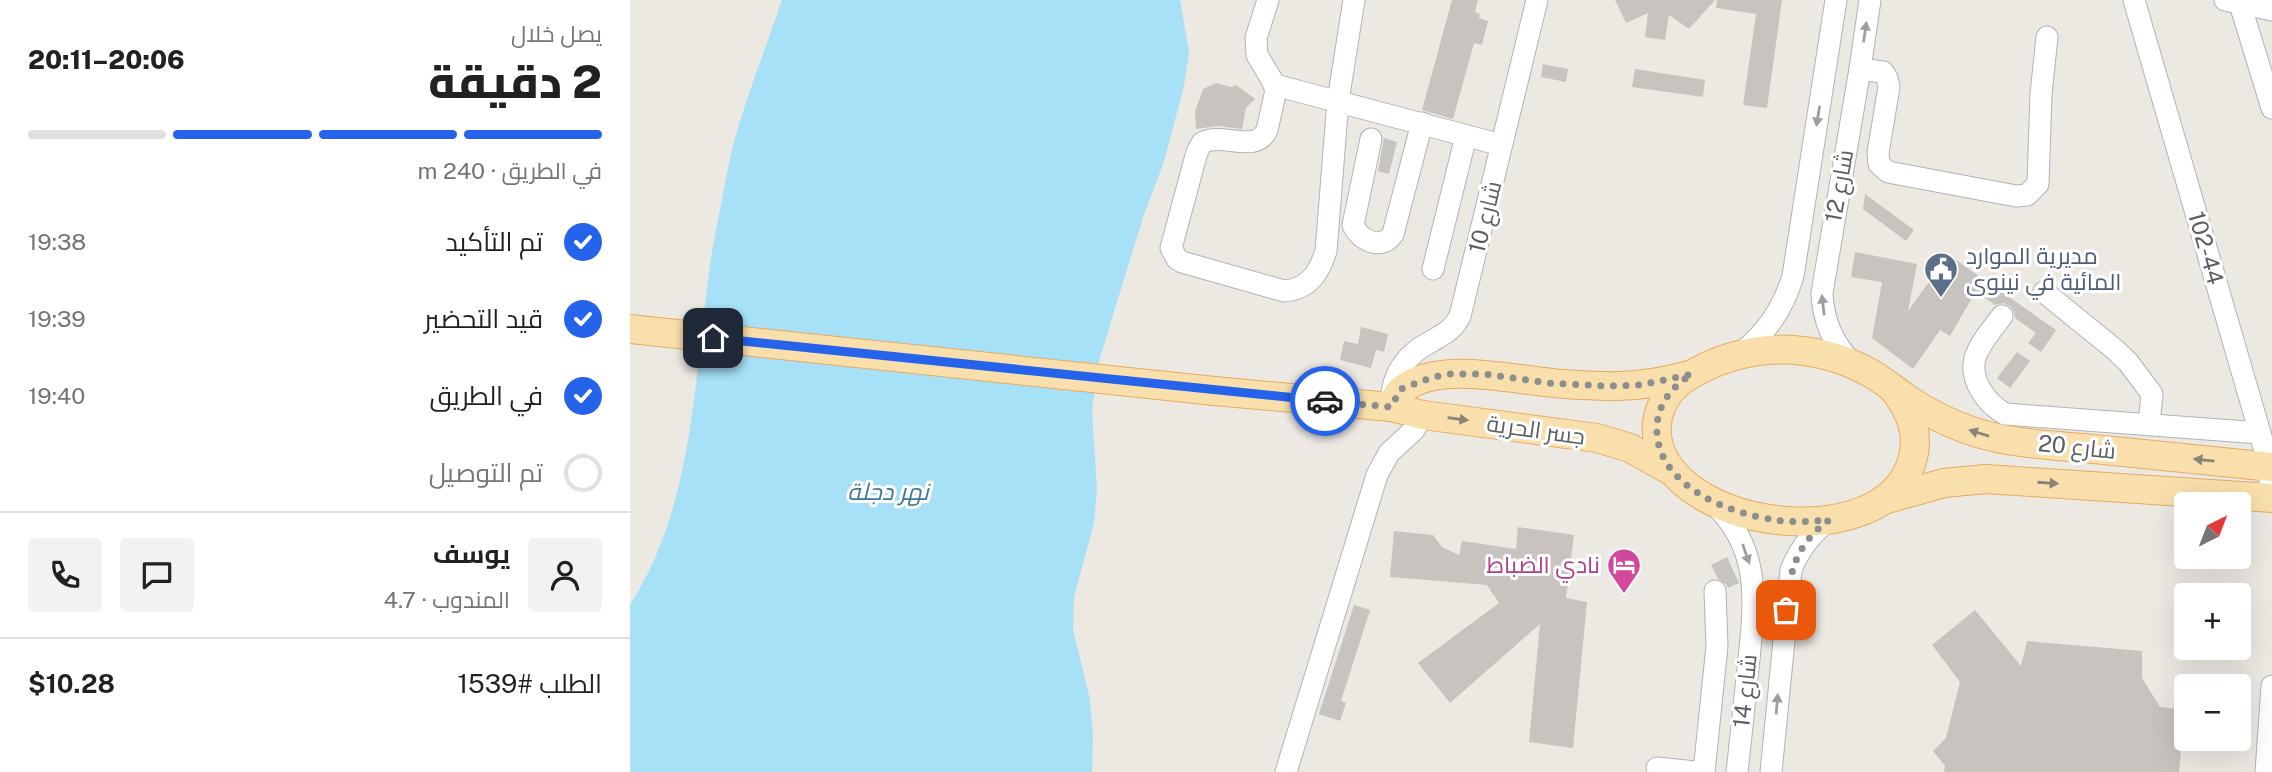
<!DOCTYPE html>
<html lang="ar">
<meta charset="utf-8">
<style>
body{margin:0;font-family:"Public Sans",Cairo,sans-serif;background:#f2f2f2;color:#202124;direction:rtl;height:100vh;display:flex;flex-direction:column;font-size:26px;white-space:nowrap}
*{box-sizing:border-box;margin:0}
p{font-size:23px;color:#757577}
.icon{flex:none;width:38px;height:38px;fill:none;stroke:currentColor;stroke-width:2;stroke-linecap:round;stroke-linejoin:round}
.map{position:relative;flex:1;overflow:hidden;direction:ltr}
.details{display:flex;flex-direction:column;background:#fff;width:630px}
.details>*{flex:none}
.needle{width:46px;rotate:42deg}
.controls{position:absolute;left:1544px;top:492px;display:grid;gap:14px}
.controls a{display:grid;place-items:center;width:77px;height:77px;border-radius:7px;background:#fff;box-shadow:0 7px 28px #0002;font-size:35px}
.pin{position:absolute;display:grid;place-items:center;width:60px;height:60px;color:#fff;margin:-30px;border-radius:14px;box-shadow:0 4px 10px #0006}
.courier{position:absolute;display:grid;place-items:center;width:70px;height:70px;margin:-35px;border:5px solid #2563eb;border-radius:50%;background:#fff;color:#222;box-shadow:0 2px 9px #0007}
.head em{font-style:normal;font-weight:800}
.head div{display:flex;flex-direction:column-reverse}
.head{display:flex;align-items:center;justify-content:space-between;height:119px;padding:0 28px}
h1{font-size:46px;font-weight:800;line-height:52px}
.bar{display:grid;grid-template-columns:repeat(4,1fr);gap:10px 7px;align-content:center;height:84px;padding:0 28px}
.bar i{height:9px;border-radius:5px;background:#e0e0e0}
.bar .current{background:#2563eb}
.bar p{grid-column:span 4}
.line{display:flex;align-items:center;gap:18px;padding:0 28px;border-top:2px solid #e0e0e0}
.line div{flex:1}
.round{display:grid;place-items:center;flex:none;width:74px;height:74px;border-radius:7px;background:#f2f2f2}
ol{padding:0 28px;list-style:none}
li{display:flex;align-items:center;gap:21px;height:77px}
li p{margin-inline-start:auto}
li .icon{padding:7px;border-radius:50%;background:#2563eb;color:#fff;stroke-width:4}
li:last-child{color:#757577}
li i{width:38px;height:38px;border:4px solid #e0e0e0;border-radius:50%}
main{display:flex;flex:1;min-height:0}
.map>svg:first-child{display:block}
</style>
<main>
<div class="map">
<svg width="1642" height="772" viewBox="0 0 1642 772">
<rect width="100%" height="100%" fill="#ece8e2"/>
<path fill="#a6e1f8" d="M 152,0 L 550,0 L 559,52 L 554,86 L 533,165 L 514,214 L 469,361 L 462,410 L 467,489 L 464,523 L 444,597 L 443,629 L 460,700 L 463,735 L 462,772 L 0,772 L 0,605 C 70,496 63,358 85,235 C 91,206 96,175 103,146 C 116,97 136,48 152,0 Z"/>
<g fill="#c7c3be">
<polygon points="822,0 848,0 845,12 850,14 849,18 858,21 852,45 844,43 823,119 792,110"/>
<polygon points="985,0 1085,0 1059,29 1039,15 1035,40 1015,37 1018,13 996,23"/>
<polygon points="1087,0 1152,0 1137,108 1113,105 1126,14 1086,8"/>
<polygon points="913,64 938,69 936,82 911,77"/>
<polygon points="1005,69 1075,80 1073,97 1002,87"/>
<polygon points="586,83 601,87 606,85 625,99 616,108 612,129 588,126 566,129 565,112 573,89"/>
<polygon points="754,138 767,142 759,174 748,171"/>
<polygon points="1235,194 1284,230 1276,241 1233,209"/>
<polygon points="1225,252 1287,264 1278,311 1309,268 1316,270 1310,266 1319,255 1426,330 1411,352 1398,343 1406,333 1385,318 1384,312 1380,306 1373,303 1365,305 1346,291 1320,336 1310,330 1283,369 1242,338 1252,282 1221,277"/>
<polygon points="731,327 758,334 754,352 746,350 741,368 710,360 714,341 728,344"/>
<polygon points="1387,352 1400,361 1380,388 1367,378"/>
<polygon points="888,527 944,535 936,598 957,602 943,748 899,742 910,624 820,703 788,663 869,603 857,585 760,577 764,531 803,535 812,547 829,555 832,541 886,549"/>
<polygon points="1097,557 1109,583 1098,588 1096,584 1088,579 1081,565"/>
<polygon points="724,605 740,610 711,701 716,703 710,721 689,714"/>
<polygon points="1345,610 1391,666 1397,641 1512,651 1512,678 1530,707 1555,710 1549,772 1314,772 1315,766 1303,751 1316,738 1330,682 1302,645"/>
</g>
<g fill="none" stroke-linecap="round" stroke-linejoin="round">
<g stroke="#b0b3b7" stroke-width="23">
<g id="minor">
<path d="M 638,0 L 626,38 L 627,55 L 642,80 L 646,90 L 637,130 C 625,155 591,131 572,143 L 567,152 L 541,248 L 547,259 L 552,262 L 654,291 C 679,289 689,273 696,251 L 708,101 L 724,0"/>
<polyline points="1504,0 1630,433 1639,466 1641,497"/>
<polyline points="1595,0 1642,10"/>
<polyline points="1610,4 1642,108"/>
<polyline points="1230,69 1253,72 1257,78 1259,87 1248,153 1249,164 1258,172 1386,196 1397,195 1408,184 1411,94 1417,37"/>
<polyline points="645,85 860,142"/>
<path d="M 741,139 L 723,225 C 730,241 752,251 763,234 L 792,123"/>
<polyline points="803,269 836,136"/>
<polyline points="1414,292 1483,348 1498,362 1522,394 1519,424"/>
<path d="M 1372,316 C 1363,328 1349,344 1345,358 C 1339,380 1357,404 1375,414 L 1630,433"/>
<path d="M 1110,354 C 1137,332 1153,309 1163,276 L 1206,0"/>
<path d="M 1223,364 C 1203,344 1193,321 1192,293 L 1230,69 L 1240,0"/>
<path d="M 761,403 C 762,375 776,354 802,341 C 814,334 824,329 830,316 L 907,0"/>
<path d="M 1082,502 C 1134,550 1124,606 1118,669 C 1114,704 1111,738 1107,772"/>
<polyline points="1027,768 1065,772"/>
<polyline points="656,772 747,475 759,453 784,430 793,415"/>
<polyline points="1074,772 1087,646 1085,591"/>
<path d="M 1141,772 L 1161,570 C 1169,549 1181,534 1199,520"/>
<polyline points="1636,772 1642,686"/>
</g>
</g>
<g stroke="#e6ab61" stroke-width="30">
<g id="major">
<polyline points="0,329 584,391 761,407 793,415 967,438 1000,448 1043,472"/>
<path d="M 1263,389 C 1281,411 1291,436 1281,464 C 1251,554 1054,531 1029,446 C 1021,419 1034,391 1057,377 C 1116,341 1183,341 1242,374 C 1256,382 1269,394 1282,402 C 1310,420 1341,433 1372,439 C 1402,445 1434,446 1464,449 C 1523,455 1583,461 1642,467"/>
<path d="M 761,407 C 764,401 768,392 773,389 C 807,362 875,378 915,382 C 934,385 954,385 974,386 C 1003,387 1031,383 1059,375"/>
<polyline points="1257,499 1314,483 1356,479 1642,498"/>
</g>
</g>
<use href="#minor" stroke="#fff" stroke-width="21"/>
<use href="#major" stroke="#f8dfab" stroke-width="28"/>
</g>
<defs><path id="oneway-solid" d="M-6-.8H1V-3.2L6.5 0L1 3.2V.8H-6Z" transform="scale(1.75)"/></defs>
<g fill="#9c9fa1">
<use href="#oneway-solid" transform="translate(1235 32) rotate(-82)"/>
<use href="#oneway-solid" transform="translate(1188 116) rotate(99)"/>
<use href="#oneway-solid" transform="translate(1193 305) rotate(-97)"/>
<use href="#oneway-solid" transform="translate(1116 554) rotate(71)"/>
<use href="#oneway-solid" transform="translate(1147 704) rotate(-85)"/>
</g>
<g fill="#898578">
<use href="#oneway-solid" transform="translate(828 419) rotate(8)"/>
<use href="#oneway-solid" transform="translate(1349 433) rotate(-163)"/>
<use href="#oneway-solid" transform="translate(1574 460) rotate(-174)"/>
<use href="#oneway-solid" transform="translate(1418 483) rotate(4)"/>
</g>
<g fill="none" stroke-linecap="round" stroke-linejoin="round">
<path stroke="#8d8f8f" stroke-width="7" stroke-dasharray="0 12.6" d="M 695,401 L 761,407 L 771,389 L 803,377 L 820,374 L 854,374 L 918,383 L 977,386 L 1011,385 L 1062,374 C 1043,386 1029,402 1027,425 C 1023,484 1098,514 1146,520 C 1163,523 1181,521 1199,520 C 1166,545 1160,569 1156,610"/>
<polyline stroke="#2563eb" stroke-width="9" points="83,338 695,401"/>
</g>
<defs>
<g id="civic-pin" transform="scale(1.75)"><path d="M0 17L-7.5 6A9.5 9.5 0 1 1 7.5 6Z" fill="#5c6f8a" stroke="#fff"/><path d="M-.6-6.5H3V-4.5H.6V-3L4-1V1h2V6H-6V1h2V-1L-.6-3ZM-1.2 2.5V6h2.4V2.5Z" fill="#fff"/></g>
<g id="hotel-pin" transform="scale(1.75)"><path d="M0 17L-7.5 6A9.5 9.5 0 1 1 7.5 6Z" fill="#d1479c" stroke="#fff"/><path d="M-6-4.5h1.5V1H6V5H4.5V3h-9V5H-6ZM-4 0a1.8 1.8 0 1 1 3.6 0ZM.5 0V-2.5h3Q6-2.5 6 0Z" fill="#fff"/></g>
</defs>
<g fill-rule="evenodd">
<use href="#civic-pin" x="1311" y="269"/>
<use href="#hotel-pin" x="994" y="565"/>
</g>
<g text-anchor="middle" stroke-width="6" stroke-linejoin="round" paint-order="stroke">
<g font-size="23" fill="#5a5f62" stroke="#fff">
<text transform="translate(1209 186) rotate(-80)" y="8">شارع 12</text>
<text transform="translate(855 217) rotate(-76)" y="8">شارع 10</text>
<text transform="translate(1576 248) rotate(74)" y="8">102-44</text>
<text transform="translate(906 430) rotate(8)" y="8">جسر الحرية</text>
<text transform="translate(1447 447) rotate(6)" y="8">شارع 20</text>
<text transform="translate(1115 691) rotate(-84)" y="8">شارع 14</text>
</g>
<g font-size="23" fill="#4e5e75" stroke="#fff" text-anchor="start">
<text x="1336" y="264">مديرية الموارد<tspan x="1336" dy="26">المائية في نينوى</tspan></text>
</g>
<g font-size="23" fill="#b23c85" stroke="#fff" text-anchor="end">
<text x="970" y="573">نادي الضباط</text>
</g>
<g font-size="24" font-style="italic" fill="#3f7897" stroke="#fff">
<text x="258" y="500">نهر دجلة</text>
</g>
</g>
</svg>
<div class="controls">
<a><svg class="needle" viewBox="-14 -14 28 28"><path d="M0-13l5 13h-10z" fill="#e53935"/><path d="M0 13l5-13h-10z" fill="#757577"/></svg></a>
<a>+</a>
<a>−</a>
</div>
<div class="pin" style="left:1156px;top:610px;background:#ea580c"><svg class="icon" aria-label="bag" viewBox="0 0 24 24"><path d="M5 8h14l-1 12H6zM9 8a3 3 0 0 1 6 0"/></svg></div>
<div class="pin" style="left:83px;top:338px;background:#1f2937"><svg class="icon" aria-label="home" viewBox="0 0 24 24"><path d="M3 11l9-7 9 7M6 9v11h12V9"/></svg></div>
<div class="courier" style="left:695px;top:401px"><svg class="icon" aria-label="car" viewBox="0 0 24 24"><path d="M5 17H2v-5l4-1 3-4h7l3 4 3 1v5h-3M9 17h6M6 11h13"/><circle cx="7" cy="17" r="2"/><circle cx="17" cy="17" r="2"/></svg></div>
</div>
<section class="details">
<div class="head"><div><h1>2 دقيقة</h1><p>يصل خلال</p></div><em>20:06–20:11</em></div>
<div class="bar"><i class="current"></i><i class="current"></i><i class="current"></i><i></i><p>في الطريق · 240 m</p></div>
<ol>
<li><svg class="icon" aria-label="check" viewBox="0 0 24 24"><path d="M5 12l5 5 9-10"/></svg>تم التأكيد<p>19:38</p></li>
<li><svg class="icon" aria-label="check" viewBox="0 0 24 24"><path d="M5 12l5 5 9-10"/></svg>قيد التحضير<p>19:39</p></li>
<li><svg class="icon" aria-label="check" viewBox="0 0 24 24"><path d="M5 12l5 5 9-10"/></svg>في الطريق<p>19:40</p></li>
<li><i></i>تم التوصيل</li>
</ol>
<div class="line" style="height:126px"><a class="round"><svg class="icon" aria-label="person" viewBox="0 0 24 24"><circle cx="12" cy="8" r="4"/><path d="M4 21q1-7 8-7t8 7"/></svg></a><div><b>يوسف</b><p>المندوب · 4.7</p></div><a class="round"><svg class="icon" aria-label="chat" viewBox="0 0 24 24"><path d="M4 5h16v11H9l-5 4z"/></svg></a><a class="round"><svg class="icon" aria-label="phone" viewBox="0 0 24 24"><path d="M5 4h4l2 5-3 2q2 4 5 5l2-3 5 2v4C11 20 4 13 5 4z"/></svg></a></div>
<div class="line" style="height:91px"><div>الطلب #1539</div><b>$10.28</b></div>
</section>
</main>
